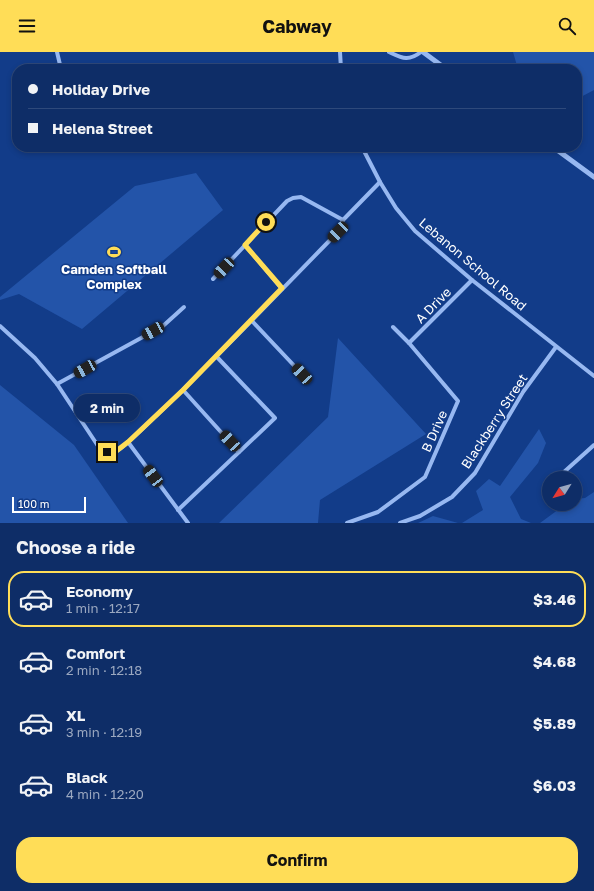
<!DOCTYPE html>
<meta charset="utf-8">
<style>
:root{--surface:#0e2d67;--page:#1c3970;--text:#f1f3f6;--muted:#9ba8c0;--line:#2e497b;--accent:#ffdd57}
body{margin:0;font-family:"Golos Text",sans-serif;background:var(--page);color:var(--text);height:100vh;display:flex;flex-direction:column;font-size:15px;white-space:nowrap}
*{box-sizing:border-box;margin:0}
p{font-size:13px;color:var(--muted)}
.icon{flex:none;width:22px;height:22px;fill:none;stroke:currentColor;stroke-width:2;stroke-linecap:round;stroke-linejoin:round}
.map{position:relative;height:471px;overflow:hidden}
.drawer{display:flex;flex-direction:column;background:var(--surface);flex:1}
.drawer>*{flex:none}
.top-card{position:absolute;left:12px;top:12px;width:570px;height:88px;border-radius:16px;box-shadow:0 2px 6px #0003,0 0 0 1px var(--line);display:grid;align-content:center;height:88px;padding:0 16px;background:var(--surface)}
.needle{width:26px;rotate:233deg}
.buttons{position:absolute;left:542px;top:419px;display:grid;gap:8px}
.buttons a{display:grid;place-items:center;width:40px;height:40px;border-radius:50%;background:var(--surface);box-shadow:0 2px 6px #0003,0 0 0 1px var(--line);font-size:20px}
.scale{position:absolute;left:12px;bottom:10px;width:74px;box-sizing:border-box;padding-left:4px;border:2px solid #fff;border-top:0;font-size:11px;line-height:14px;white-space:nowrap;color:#fff;-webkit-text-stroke:3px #123c89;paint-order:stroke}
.end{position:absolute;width:18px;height:18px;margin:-9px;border:5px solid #ffdd57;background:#111;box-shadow:0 0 0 2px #111}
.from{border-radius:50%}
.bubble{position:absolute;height:28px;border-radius:14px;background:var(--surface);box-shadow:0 2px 6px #0003,0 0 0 1px var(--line);font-size:13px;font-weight:700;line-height:28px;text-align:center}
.car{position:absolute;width:12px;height:24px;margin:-12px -6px;border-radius:5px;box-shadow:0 0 3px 1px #0007;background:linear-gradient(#222 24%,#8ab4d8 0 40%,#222 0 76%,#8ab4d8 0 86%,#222 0)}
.top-card b{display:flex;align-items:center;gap:14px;height:38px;font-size:15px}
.top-card b+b{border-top:1px solid var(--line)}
.top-card i{width:10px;height:10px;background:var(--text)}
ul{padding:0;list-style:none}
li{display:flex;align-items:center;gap:12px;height:56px;margin:0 8px 6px;padding:0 8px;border:2px solid transparent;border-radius:16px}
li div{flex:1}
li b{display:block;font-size:15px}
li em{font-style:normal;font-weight:700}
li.selected{border-color:var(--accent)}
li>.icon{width:36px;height:36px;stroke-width:1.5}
h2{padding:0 16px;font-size:18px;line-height:48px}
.primary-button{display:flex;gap:8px;margin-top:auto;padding:8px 16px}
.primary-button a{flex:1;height:46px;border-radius:16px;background:var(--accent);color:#111;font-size:16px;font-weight:700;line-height:46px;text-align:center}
header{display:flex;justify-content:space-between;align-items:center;height:52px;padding:0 16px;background:var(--accent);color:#111;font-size:18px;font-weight:700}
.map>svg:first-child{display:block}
</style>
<header><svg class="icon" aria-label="menu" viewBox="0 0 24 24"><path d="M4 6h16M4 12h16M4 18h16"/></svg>Cabway<svg class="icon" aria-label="search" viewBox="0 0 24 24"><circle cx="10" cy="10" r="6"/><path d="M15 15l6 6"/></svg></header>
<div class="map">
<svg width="594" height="471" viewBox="0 0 594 471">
<rect width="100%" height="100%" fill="#123c89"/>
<g fill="#2354a9">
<polygon points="513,0 594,0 594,38 577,47 577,17 518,17"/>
<polygon points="196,121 223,158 82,277 19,242 0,248 0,245 135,134"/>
<polygon points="338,286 426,382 320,448 318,471 219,471 328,365"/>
<polygon points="0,333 74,393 128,471 0,471"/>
<polygon points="539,377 546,391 538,411 510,445 521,467 531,471 462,471 483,458 476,439 489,427 500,434"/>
<polygon points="594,440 594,471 540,471 566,452 575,452 575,447 585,446"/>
<polygon points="433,464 458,471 418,471"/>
</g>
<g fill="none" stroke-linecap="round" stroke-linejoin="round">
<g stroke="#97b8f1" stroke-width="4">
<polyline points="57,0 61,17"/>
<polyline points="340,0 341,17"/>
<path d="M389,0c13,6 19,10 32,0"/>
<polyline points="362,95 380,130 396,156 415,179 472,228 594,324"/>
<polyline points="245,193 282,237"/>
<polyline points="213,227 287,149 293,146 301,145 343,168"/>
<polyline points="252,269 302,322"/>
<path d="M0,274l35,32 22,26 43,65c5,2 9,4 15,3 8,-3 33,-29 41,-36 62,-59 121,-122 182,-184l5,-12 37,-38"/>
<polyline points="409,291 472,228"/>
<polyline points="57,332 163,274 184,255"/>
<polyline points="183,338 239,400"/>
<polyline points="128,390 188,471"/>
<polyline points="564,420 594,393"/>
<polyline points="178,458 275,366 216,304"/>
<polyline points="347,471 378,460 425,425 458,349 409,291 393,275"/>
<polyline points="400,471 420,464 452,445 475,421 523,340 556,295"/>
</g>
<g stroke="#97b8f1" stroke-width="5">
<polyline points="423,0 446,17"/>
<polyline points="553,95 594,125"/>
</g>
</g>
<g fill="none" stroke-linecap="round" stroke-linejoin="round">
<polyline stroke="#ffdd57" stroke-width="5" points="107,400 115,400 128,390 183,338 282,236 245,193 266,170"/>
</g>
<defs>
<g id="stadium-bare" transform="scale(1.08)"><path d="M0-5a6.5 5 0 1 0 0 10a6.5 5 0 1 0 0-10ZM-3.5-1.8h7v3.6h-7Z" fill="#ffdd57" stroke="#123c89" stroke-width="2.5" paint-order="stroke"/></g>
</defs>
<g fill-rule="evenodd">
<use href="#stadium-bare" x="114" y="200"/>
</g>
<g text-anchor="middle" stroke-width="3" stroke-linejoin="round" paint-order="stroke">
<g font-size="13" fill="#fff" stroke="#123c89">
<text transform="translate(473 212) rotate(40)" y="5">Lebanon School Road</text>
<text transform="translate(433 253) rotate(-45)" y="5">A Drive</text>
<text transform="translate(494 369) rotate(-57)" y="5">Blackberry Street</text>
<text transform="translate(434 379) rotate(-66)" y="5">B Drive</text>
</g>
<g font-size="13" font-weight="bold" fill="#fff" stroke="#123c89">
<text x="114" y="222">Camden Softball<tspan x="114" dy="15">Complex</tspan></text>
</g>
</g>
</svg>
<div class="buttons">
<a><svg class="needle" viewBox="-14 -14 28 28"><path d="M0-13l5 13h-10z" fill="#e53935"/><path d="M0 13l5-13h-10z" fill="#9ba8c0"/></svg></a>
</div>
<div class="scale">100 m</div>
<i class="end from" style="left:266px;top:170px"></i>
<i class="end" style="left:107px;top:400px"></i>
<div class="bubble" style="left:74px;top:342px;width:66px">2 min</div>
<i class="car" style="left:338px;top:180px;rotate:224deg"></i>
<i class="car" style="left:224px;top:216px;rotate:223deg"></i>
<i class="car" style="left:153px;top:279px;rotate:241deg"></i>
<i class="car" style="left:85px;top:317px;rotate:241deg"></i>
<i class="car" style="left:302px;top:322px;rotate:317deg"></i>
<i class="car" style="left:230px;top:389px;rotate:317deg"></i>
<i class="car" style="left:153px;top:424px;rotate:323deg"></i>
<div class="top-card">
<b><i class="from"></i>Holiday Drive</b>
<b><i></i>Helena Street</b>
</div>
</div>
<section class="drawer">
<h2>Choose a ride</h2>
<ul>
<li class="selected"><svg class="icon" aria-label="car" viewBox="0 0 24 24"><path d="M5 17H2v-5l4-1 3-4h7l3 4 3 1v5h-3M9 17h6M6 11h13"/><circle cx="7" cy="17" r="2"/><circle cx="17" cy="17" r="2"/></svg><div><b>Economy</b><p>1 min · 12:17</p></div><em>$3.46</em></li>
<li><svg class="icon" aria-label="car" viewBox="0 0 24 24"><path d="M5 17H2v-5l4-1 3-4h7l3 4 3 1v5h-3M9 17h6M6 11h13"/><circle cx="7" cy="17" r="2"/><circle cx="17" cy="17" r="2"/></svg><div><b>Comfort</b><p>2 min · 12:18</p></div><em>$4.68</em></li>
<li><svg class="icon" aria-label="car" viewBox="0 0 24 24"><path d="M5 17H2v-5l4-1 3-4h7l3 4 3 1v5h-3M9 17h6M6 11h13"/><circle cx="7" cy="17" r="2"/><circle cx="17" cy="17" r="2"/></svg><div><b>XL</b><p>3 min · 12:19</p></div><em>$5.89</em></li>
<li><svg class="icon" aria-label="car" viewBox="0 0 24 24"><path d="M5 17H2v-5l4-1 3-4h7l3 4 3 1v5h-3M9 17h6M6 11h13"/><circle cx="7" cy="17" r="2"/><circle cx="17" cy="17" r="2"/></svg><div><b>Black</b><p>4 min · 12:20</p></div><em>$6.03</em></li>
</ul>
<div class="primary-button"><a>Confirm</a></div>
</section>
